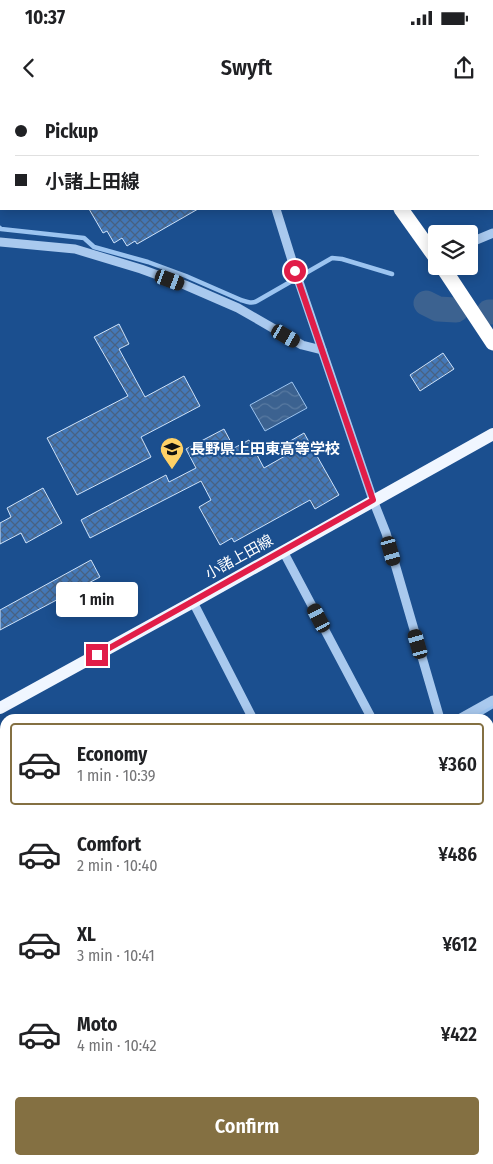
<!DOCTYPE html>
<meta charset="utf-8">
<style>
:root{--surface:#fff;--page:#f6f6f6;--text:#202124;--muted:#757577;--line:#e0e0e0;--accent:#847042}
body{margin:0;font-family:"Fira Sans Condensed","Noto Sans JP",sans-serif;background:var(--page);color:var(--text);height:100vh;display:flex;flex-direction:column;font-size:19px;white-space:nowrap}
*{box-sizing:border-box;margin:0}
p{font-size:16px;color:var(--muted)}
.icon{flex:none;width:28px;height:28px;fill:none;stroke:currentColor;stroke-width:2;stroke-linecap:round;stroke-linejoin:round}
.map{position:relative;flex:1;overflow:hidden}
.drawer{position:absolute;left:0px;top:614px;width:494px;height:451px;display:flex;flex-direction:column;background:var(--surface);border-radius:15px 15px 0 0;box-shadow:0 2px 12px #0003}
.drawer>*{flex:none}
.guide{position:absolute;left:0px;top:0px;width:494px;height:110px;box-shadow:0 2px 12px #0003;display:grid;align-content:center;height:110px;padding:0 15px;background:var(--surface)}
.fabs{position:absolute;left:428px;top:125px;display:grid;gap:10px}
.fabs a{display:grid;place-items:center;width:50px;height:50px;border-radius:5px;background:var(--surface);box-shadow:0 2px 12px #0003;font-size:25px}
.end{position:absolute;width:22px;height:22px;margin:-11px;border:6px solid #e11d48;background:#fff;box-shadow:0 0 0 2px #fff}
.from{border-radius:50%}
.bubble{position:absolute;height:35px;border-radius:5px;background:var(--surface);box-shadow:0 2px 12px #0003;font-size:16px;font-weight:600;line-height:35px;text-align:center}
.car{position:absolute;width:15px;height:30px;margin:-15px -8px;border-radius:6px;box-shadow:0 0 4px 1px #0007;background:linear-gradient(#222 24%,#8ab4d8 0 40%,#222 0 76%,#8ab4d8 0 86%,#222 0)}
.guide b{display:flex;align-items:center;gap:18px;height:48px;font-size:19px}
.guide b+b{border-top:1px solid var(--line)}
.guide i{width:12px;height:12px;background:var(--text)}
ul{padding:9px 0 0;list-style:none}
li{display:flex;align-items:center;gap:15px;height:82px;margin:0 10px 8px;padding:0 5px;border:2px solid transparent;border-radius:5px}
li div{flex:1}
li b{display:block;font-size:19px}
li em{font-style:normal;font-weight:600}
li.selected{border-color:var(--accent)}
li>.icon{width:45px;height:45px;stroke-width:1.5}
.primary-button{display:flex;gap:10px;margin-top:auto;padding:10px 15px}
.primary-button a{flex:1;height:58px;border-radius:5px;background:var(--accent);color:#fff;font-size:20px;font-weight:600;line-height:58px;text-align:center}
.status{display:flex;justify-content:space-between;align-items:center;height:35px;padding:0 25px;background:var(--surface);direction:ltr}
.status svg{height:14px;fill:currentColor}
header{display:flex;justify-content:space-between;align-items:center;height:65px;padding:0 15px;background:var(--surface);font-size:22px;font-weight:600}
.map>svg:first-child{display:block}
</style>
<div class="status"><b>10:37</b><svg viewBox="0 0 49 12"><path d="M0 12V9h3v3zM5 12V6h3v6zM10 12V3h3v9zM15 12V0h3v12zM26 1h20v11H26zM47 4h2v5h-2z"/></svg></div>
<header><svg class="icon" aria-label="back" viewBox="0 0 24 24"><path d="M15 5l-7 7 7 7"/></svg>Swyft<svg class="icon" aria-label="share" viewBox="0 0 24 24"><path d="M12 15V3M7 8l5-5 5 5M5 13v7h14v-7"/></svg></header>
<div class="map">
<svg width="493" height="1064" viewBox="0 0 493 1064">
<defs>
<pattern id="water-waves" width="16" height="10" patternUnits="userSpaceOnUse" patternTransform="scale(1.25)"><rect width="16" height="10" fill="#3c6290"/><path d="M0 5q4-4 8 0t8 0" fill="none" stroke="#597aa1"/></pattern>
<pattern id="building-cross-hatch" width="8" height="8" patternUnits="userSpaceOnUse" patternTransform="scale(1.25)"><rect width="8" height="8" fill="#4478b7"/><path d="M0 0l8 8M0 8l8-8" fill="none" stroke="#486282"/></pattern>
</defs>
<rect width="100%" height="100%" fill="#1b4f8f"/>
<polygon fill="url(#water-waves)" stroke="#9cc4f0" points="292,282 307,308 265,331 250,305"/>
<g fill="none" stroke-linecap="round" stroke-linejoin="round">
<g stroke="#9cc4f0" stroke-width="4.5">
<path d="M0,128l1,1 83,9 10,9 54,15 38,14 55,24c6,2 11,4 16,1l75,-43 10,1 50,15"/>
<polyline points="471,619 493,606"/>
<polyline points="0,873 5,871"/>
</g>
<g stroke="#3c6290" stroke-width="25">
<polyline points="426,203 438,209 456,210"/>
<polyline points="489,212 493,212"/>
</g>
</g>
<g fill="url(#building-cross-hatch)" stroke="#cfe3fa">
<polygon points="89,109 198,109 137,144 135,141 127,146 122,138 114,143 107,131 103,133"/>
<polygon points="119,224 129,244 119,249 145,297 184,276 200,306 141,337 151,357 77,395 47,338 128,296 94,237"/>
<polygon points="443,253 454,269 420,291 410,275"/>
<polygon points="224,329 234,348 249,340 264,368 285,356 280,347 304,333 339,395 315,409 310,400 234,442 232,438 220,445 199,407 211,400 201,381 90,438 81,420 166,375 169,382 196,368 186,349"/>
<polygon points="43,388 62,423 26,443 21,433 0,444 0,423 11,417 7,408"/>
<polygon points="91,460 100,477 0,530 0,510"/>
</g>
<g fill="none" stroke-linecap="round" stroke-linejoin="round">
<g stroke="#a9c9ee" stroke-width="9">
<polyline points="15,0 16,1"/>
<polyline points="242,0 242,1"/>
<polyline points="131,1 133,0"/>
<polyline points="0,92 1,91"/>
<polyline points="276,109 295,170 373,400 386,433 440,619"/>
<polyline points="0,142 75,149 141,169 185,185 238,208 302,245 322,250"/>
<polyline points="469,143 493,133"/>
<polyline points="283,451 372,619"/>
<polyline points="193,502 253,619"/>
<polyline points="459,619 493,600"/>
<polyline points="489,659 493,672"/>
<polyline points="489,779 492,789"/>
<polyline points="0,864 5,862"/>
<polyline points="0,938 5,937"/>
<polyline points="489,993 493,992"/>
<polyline points="394,1060 395,1064"/>
<polyline points="202,1064 216,1060"/>
</g>
<polyline stroke="#f0f6ff" stroke-width="12" points="0,608 193,502 493,334"/>
<g stroke="#fff" stroke-width="15">
<polyline points="301,0 302,1"/>
<polyline points="401,109 436,158"/>
<polyline points="442,166 493,243"/>
</g>
</g>
<g fill="none" stroke-linecap="round" stroke-linejoin="round">
<polyline stroke="#e11d48" stroke-width="6" points="97,555 373,400 295,171"/>
</g>
<defs>
<g id="school-pin" transform="scale(1.25)"><path d="M0 17L-7.5 6A9.5 9.5 0 1 1 7.5 6Z" fill="#ffd166" stroke="#1b4f8f"/><path d="M0-5L7-2L0 1L-7-2ZM-4 1L0 2.5L4 1V4Q0 6-4 4Z" fill="#111"/></g>
</defs>
<g fill-rule="evenodd">
<use href="#school-pin" x="172" y="349"/>
</g>
<g text-anchor="middle" stroke-width="4" stroke-linejoin="round" paint-order="stroke">
<g font-size="15" font-weight="bold" fill="#fff" stroke="#1b4f8f" text-anchor="start">
<text x="190" y="354">長野県上田東高等学校</text>
</g>
<g font-size="15" fill="#fff" stroke="#1b4f8f">
<text transform="translate(239 457) rotate(-29)" y="5">小諸上田線</text>
</g>
</g>
</svg>
<div class="fabs">
<a><svg class="icon" aria-label="layers" viewBox="0 0 24 24"><path d="M12 4l9 5-9 5-9-5zM3 14l9 5 9-5"/></svg></a>
</div>
<i class="end from" style="left:295px;top:171px"></i>
<i class="end" style="left:97px;top:555px"></i>
<div class="bubble" style="left:56px;top:482px;width:82px">1 min</div>
<i class="car" style="left:170px;top:180px;rotate:110deg"></i>
<i class="car" style="left:286px;top:236px;rotate:120deg"></i>
<i class="car" style="left:391px;top:451px;rotate:164deg"></i>
<i class="car" style="left:319px;top:518px;rotate:332deg"></i>
<i class="car" style="left:418px;top:544px;rotate:344deg"></i>
<div class="guide">
<b><i class="from"></i>Pickup</b>
<b><i></i>小諸上田線</b>
</div>
<section class="drawer">
<ul>
<li class="selected"><svg class="icon" aria-label="car" viewBox="0 0 24 24"><path d="M5 17H2v-5l4-1 3-4h7l3 4 3 1v5h-3M9 17h6M6 11h13"/><circle cx="7" cy="17" r="2"/><circle cx="17" cy="17" r="2"/></svg><div><b>Economy</b><p>1 min · 10:39</p></div><em>¥360</em></li>
<li><svg class="icon" aria-label="car" viewBox="0 0 24 24"><path d="M5 17H2v-5l4-1 3-4h7l3 4 3 1v5h-3M9 17h6M6 11h13"/><circle cx="7" cy="17" r="2"/><circle cx="17" cy="17" r="2"/></svg><div><b>Comfort</b><p>2 min · 10:40</p></div><em>¥486</em></li>
<li><svg class="icon" aria-label="car" viewBox="0 0 24 24"><path d="M5 17H2v-5l4-1 3-4h7l3 4 3 1v5h-3M9 17h6M6 11h13"/><circle cx="7" cy="17" r="2"/><circle cx="17" cy="17" r="2"/></svg><div><b>XL</b><p>3 min · 10:41</p></div><em>¥612</em></li>
<li><svg class="icon" aria-label="car" viewBox="0 0 24 24"><path d="M5 17H2v-5l4-1 3-4h7l3 4 3 1v5h-3M9 17h6M6 11h13"/><circle cx="7" cy="17" r="2"/><circle cx="17" cy="17" r="2"/></svg><div><b>Moto</b><p>4 min · 10:42</p></div><em>¥422</em></li>
</ul>
<div class="primary-button"><a>Confirm</a></div>
</section>
</div>
